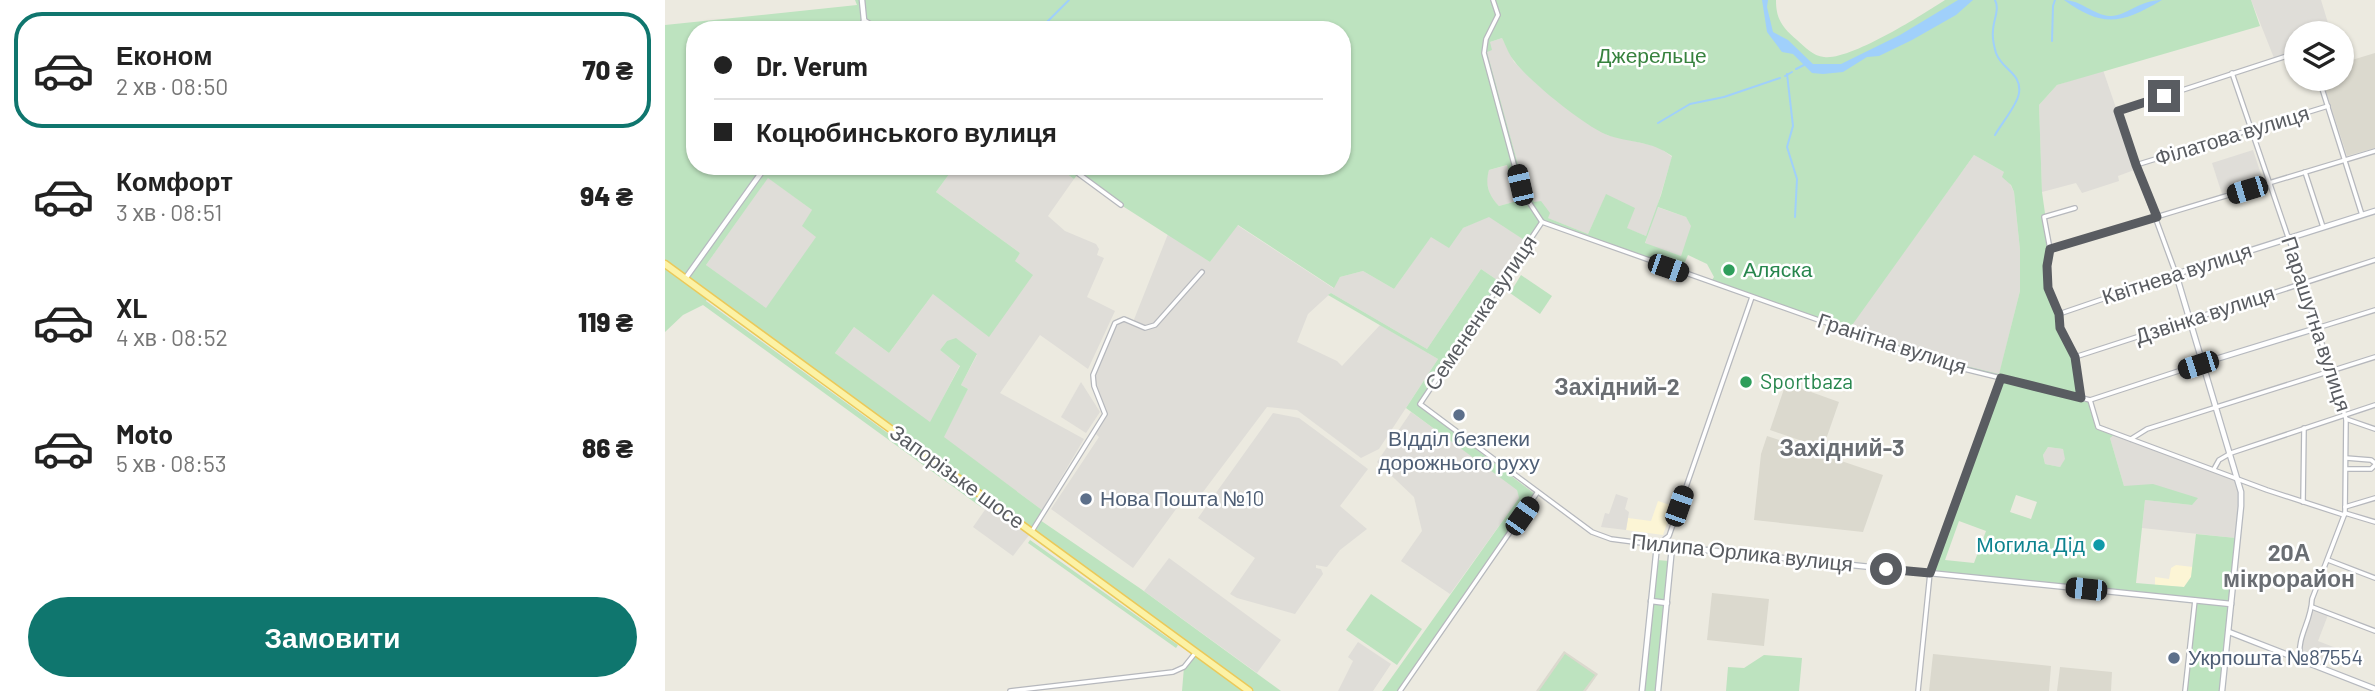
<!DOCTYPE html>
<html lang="uk">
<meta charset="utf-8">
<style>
:root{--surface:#fff;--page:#f6f6f6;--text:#222;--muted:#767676;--line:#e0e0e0;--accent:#0f766e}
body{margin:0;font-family:Barlow,sans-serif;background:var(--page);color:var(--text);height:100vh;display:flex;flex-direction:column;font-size:26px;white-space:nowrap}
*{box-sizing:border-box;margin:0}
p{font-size:23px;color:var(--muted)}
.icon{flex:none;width:38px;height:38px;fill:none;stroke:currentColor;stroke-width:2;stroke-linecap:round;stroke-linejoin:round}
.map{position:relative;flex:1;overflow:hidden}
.details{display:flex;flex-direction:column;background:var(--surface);width:665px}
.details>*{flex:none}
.guide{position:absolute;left:21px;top:21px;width:665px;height:154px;border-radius:28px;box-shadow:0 2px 5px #0004;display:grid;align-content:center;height:154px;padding:0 28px;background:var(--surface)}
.buttons{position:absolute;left:1619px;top:21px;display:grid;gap:14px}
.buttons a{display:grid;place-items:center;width:70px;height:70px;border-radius:50%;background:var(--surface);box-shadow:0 2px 5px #0004;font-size:35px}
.end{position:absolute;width:32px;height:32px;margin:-16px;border:9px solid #595c61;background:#fff;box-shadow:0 0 0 4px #fff}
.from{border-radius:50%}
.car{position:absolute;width:21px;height:42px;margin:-21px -10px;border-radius:9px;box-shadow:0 0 5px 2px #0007;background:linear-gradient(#222 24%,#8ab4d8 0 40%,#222 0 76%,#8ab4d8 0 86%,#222 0)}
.guide b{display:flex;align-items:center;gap:24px;height:66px;font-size:26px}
.guide b+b{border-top:2px solid var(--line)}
.guide i{width:18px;height:18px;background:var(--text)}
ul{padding:12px 0 0;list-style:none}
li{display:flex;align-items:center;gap:21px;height:116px;margin:0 14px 10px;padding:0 14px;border:4px solid transparent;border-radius:28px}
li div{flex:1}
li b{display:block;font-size:26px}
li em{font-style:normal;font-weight:800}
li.current{border-color:var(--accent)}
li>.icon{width:63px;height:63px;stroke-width:1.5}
.button{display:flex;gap:14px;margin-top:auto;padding:14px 28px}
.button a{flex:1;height:80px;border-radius:42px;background:var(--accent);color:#fff;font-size:28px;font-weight:800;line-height:80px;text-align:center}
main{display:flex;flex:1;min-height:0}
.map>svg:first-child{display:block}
</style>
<main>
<section class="details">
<ul>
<li class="current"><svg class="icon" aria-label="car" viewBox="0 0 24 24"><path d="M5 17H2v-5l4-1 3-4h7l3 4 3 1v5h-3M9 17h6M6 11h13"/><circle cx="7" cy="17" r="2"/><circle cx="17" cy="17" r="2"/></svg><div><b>Економ</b><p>2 хв · 08:50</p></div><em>70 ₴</em></li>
<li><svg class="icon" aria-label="car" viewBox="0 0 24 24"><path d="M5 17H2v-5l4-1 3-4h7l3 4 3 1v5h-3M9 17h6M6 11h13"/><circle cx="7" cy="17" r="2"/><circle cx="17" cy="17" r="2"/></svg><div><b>Комфорт</b><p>3 хв · 08:51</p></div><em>94 ₴</em></li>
<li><svg class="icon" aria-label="car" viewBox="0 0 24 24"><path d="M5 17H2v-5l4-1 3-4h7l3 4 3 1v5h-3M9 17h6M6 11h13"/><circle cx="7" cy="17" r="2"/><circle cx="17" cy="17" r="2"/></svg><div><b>XL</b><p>4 хв · 08:52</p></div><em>119 ₴</em></li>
<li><svg class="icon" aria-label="car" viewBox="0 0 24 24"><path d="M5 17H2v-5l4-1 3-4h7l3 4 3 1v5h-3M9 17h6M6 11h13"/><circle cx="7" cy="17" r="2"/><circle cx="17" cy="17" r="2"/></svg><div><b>Moto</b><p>5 хв · 08:53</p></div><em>86 ₴</em></li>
</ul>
<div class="button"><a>Замовити</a></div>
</section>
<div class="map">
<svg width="1710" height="691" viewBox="0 0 1710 691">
<rect width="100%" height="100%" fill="#eceae0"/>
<g fill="#fcf5d5">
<polygon points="993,501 1008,506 998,535 961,530 963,518 986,521"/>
<polygon points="1511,565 1528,567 1526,577 1519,587 1490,585 1490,577 1504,579 1506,568"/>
</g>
<g fill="#dfddd8">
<polygon points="1586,0 1656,0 1666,33 1631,33 1631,51 1609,58"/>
<polygon points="837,38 849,62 875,87 942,135 994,147 1007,157 992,207 1021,217 1027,226 1016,256 980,244 989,217 981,236 961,228 941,195 923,234 883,218 869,202 857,179 821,51 825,42"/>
<polygon points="1438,70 1472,169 1453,176 1454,181 1417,193 1411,183 1377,192 1374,105 1392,85"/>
<polygon points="1588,150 1598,180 1557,194 1547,163"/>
<polygon points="1309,155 1339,172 1349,192 1355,250 1355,291 1334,375 1276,360 1184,328"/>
<polygon points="843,165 852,201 834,206 826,198 821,180 824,170"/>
<polygon points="290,166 391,166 409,179 383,216 400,231 431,244 434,249 432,255 439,258 422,297 450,311 423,369 375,335 335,393 419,439 377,510 278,437 303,389 296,385 312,355 282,341 275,350 295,365 265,423 170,353 189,327 224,353 268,294 367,275 349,261 355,253 271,192"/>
<polygon points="103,177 147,210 152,237 101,309 41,265"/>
<polygon points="824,216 862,242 835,282 816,269 762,349 666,293 643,314 632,342 672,361 677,366 715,325 773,359 714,449 696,458 632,410 602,407 535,496 525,490 468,568 386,509 434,437 429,432 440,414 428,379 450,323 456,319 468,322 503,234 545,262 572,225 668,288 675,277 698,271 729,289 766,236 798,228"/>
<polygon points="416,382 435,412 421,433 396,417"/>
<polygon points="746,412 852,489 854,498 785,594 736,561 757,531 749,497 712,462"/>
<polygon points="608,413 634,418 703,469 675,506 702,529 675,550 662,567 651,565 651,568 656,569 658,574 630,614 572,598 565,594 590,558 533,518"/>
<polygon points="1449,435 1572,480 1575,499 1571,538 1477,528 1480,500 1527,505 1459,486 1445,438"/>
<polygon points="1383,447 1398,449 1401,459 1395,467 1380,464 1378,455"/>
<polygon points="951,494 963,498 960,509 964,512 961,530 936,527 940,513 944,514"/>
<polygon points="324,504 365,534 348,556 308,527"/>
<polygon points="504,558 616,640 592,673 479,591"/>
<polygon points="1649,610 1663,615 1653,641 1671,648 1665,663 1635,652 1635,646"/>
<polygon points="693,642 726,664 708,691 673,691 688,661 683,657"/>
</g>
<g fill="#dbd9ce">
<polygon points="1710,53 1710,148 1682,156 1657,79 1676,79 1677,63"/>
<polygon points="1121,383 1174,402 1158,448 1105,430"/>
<polygon points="1102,436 1218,475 1198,532 1089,520 1096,454"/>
<polygon points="1047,593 1104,599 1099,646 1042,640"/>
<polygon points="899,651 933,674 921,691 871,691"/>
<polygon points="1268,654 1386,666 1384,691 1264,691"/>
<polygon points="1395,667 1447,672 1446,691 1392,691"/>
</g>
<g fill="#bde3bf" fill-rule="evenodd">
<path d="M190,0h5l-1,5 3,-1v-4h914c0,20 7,28 21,40 8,7 16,16 27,17 25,4 98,-42 121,-57h306l9,26 -203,59 -18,20 3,87 8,57 -3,32 12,33 1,14 15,29 6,41 -141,-35 -398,-141 -15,20 -38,-25 -26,11 -14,20 -18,-11 -37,52 -31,-18 -23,6 -6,11 -96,-63 -28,37 -89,-57 -43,-31 -4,5 -18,-13h286v-136h-647v136h260l-19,26 84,61 -5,8 18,14 -44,62 -56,-43 -44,59 -35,-26 -19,26 95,69 30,-56 -20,-16 7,-9 9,-3 21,16 -16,31 7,4 -24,48 98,73 -5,8 104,71 140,102h-28l-588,-430v-236l192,-20zM837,38c4,8 7,17 13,24 14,19 73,67 95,74 23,7 41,5 62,20l-11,39 -15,41 -19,-8 8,-20 -29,-14 -18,40 -40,-16 2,-5 -9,-12 -7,1 -12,-23 -35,-127 5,-2 -2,-8zM1309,155l30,17 -2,5 9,8 3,7 6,58v41l-21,83 -58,-14 -91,-32zM842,165l10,36 -18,5c-11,-11 -14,-22 -10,-36zM103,178l44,32 -10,16 14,11 -50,71 -60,-43zM993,207l28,10 5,9 -10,30 -36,-13zM1023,255l19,9 7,13 -2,3 -30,-11z"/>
<polygon points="0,268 42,299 41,301 319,503 316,507 38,305 18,315 0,332"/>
<polygon points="816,269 835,282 753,405 870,494 732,691 717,691 854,498 852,490 741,408 773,359 663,295 666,293 762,349"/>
<polygon points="856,275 887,296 875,314 845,293"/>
<path d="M1337,381l86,21 8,27 18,6 -4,3 14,48 29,-2 45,14 -6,7 -47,-5 -9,83 48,4 7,-10 5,-43 40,4 -6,63 -298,-30zM1383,447l15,2 2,10 -5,8 -15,-3 -2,-9zM1351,495l21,7 -6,17 -21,-7zM1294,521l27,10 -12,32 -29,-3z"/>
<polygon points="365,540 513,645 511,648 363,543"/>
<polygon points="992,560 1004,561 1000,601 988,599"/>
<polygon points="706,594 757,629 732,665 681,630"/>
<polygon points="1531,602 1564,606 1556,691 1522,691"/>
<polygon points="988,603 1000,604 991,691 979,691"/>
<polygon points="529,654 579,691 517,691 519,667"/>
<polygon points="900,654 930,675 918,691 874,691"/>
<polygon points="1099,655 1137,658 1134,691 1061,691 1063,667 1079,668"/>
</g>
<g fill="#a0d0fb">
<polygon points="1097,0 1103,0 1102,7 1108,32 1123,40 1148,64 1176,64 1235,35 1293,0 1308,0 1291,15 1247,40 1214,56 1202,57 1178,72 1158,74 1147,73 1128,54 1117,52 1102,32"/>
<path d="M1399,0c17,0 29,15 46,16 15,1 29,-16 52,-16 -41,24 -59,28 -98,0z"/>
</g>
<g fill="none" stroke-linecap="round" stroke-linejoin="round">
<g stroke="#a0d0fb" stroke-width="2">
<path d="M1330,0c5,10 -2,20 -2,31 -1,7 1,15 3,22 6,17 26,20 23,40 -1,11 -18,31 -24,42"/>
<polyline points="374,30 404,0"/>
<polyline points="1387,41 1388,6 1390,0"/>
<polyline points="1131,69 1139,65"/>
<polyline points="1122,74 1128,126 1122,147 1132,179 1130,217"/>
<polyline points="1120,76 1127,72"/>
<polyline points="993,123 1025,104 1059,97 1115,78"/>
</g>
<g stroke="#b6b8bd" stroke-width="6">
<g id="street">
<polyline points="828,0 833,15 821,39 819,53 856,190 877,222"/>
<polyline points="199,20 216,30"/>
<polyline points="1567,73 1623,237"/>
<polyline points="1654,79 1697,215"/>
<polyline points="1471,165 1663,106"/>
<polyline points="403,166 456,205"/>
<polyline points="1640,172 1658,227"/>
<polyline points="1410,208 1379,217 1385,249 1382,266 1383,288 1394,314 1395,328 1410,357 1416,398"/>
<polyline points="877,222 755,404 927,532 946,539 992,545 1004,536 1087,297"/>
<polyline points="877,222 1275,363 1425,400"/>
<polyline points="1385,249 1710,151"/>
<polyline points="1394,314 1511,274 1471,165 1453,111 1631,53"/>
<polyline points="1410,357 1710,260"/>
<polyline points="1425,400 1433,427 1602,490 1679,515"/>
<polyline points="1425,400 1538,363"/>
<polyline points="1681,419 1710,429"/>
<polyline points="1466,439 1482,429 1710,357"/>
<polyline points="1681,458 1706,460 1710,463"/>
<polyline points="1549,469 1554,460 1566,453 1710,405"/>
<polyline points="1681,469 1706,469 1710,465"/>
<polyline points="1638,502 1639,428"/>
<polyline points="1680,507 1710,498"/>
<polyline points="1680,513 1710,522"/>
<polyline points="367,531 440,414 429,386 428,375 450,323 459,319 480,328 490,325 537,272"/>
<polyline points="1663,560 1710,578"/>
<polyline points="1647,607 1710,631"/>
<path d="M1635,659c-3,-24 11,-36 12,-60l33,-86 1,-94 -29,-91 58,-18"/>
<polyline points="345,691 508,672 519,667 531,652"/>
<polyline points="735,691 872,493"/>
<polyline points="1253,691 1265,573 1336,378"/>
<polyline points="1520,691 1530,600"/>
</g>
</g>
<g stroke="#b6b9bf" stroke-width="7">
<g id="secondary">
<polyline points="197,30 199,20 197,0"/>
<polyline points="20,279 101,166"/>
<polyline points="1538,363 1652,328 1624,237"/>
<polyline points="986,601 1002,603"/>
<polyline points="1564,632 1710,689"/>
<polyline points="977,691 992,545 1566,604"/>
<polyline points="993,691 1007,547"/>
<polyline points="1557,691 1576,506 1576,492 1511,274 1710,211"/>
</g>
</g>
<g stroke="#ebc95a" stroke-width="9">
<polyline id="primary" points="0,264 584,691"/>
</g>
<use href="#street" stroke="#fff" stroke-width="3.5"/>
<use href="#secondary" stroke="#fff" stroke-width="4.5"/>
<use href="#primary" stroke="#fcf2a5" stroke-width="6"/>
</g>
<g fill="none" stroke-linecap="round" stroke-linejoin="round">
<polyline stroke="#595c61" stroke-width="9" points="1221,569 1265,573 1336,378 1416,398 1410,357 1395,328 1394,314 1383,288 1382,266 1385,249 1492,217 1471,165 1453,111 1499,96"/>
</g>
<g fill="#2e9e5b" stroke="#fff" stroke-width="2.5">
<circle cx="1064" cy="270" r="7"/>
<circle cx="1081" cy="382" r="7"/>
</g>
<g fill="#5c6f8a" stroke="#fff" stroke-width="2.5">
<circle cx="794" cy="415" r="7"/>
<circle cx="421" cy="499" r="7"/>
<circle cx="1509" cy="658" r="7"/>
</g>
<circle fill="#0f9aa8" stroke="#fff" stroke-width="2.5" cx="1434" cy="545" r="7"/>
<g text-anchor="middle" stroke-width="5" stroke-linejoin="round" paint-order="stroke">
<g font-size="21" fill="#37823e" stroke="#fff">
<text x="987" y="63">Джерельце</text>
</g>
<g font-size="21" fill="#595c61" stroke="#fff">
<text transform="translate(1567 136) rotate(-17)" y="7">Філатова вулиця</text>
<text transform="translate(1512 274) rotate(-18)" y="7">Квітнева вулиця</text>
<text transform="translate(816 313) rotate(-56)" y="7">Семененка вулиця</text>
<text transform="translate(1540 315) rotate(-18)" y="7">Дзвінка вулиця</text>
<text transform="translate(1651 324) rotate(72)" y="7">Парашутна вулиця</text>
<text transform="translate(1227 344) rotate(18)" y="7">Гранітна вулиця</text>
<text transform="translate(292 477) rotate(36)" y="7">Запорізьке шосе</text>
<text transform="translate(1077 553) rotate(6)" y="7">Пилипа Орлика вулиця</text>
</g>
<g font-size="21" fill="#27864d" stroke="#fff" text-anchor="start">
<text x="1078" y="277">Аляска</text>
<text x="1095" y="389">Sportbaza</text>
</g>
<g font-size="21" fill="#4e5e75" stroke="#fff" text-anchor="start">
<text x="794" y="446" text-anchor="middle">ВІдділ безпеки<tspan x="794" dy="24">дорожнього руху</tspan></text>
<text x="435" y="506">Нова Пошта №10</text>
<text x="1523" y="665">Укрпошта №87554</text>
</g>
<g font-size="21" fill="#0d838f" stroke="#fff" text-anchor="end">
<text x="1420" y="552">Могила Дiд</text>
</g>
<g font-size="23" font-weight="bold" fill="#6a6e73" stroke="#fff">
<text x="952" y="395">Західний-2</text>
<text x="1177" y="456">Західний-3</text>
<text x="1624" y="561">20А<tspan x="1624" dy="26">мікрорайон</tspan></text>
</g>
</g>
</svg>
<div class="buttons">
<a><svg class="icon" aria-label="layers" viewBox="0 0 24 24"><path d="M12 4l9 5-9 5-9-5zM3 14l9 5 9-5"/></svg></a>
</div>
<i class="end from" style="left:1221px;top:569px"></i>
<i class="end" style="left:1499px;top:96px"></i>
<i class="car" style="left:855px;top:185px;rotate:347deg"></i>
<i class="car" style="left:1582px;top:190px;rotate:253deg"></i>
<i class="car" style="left:1003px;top:268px;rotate:109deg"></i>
<i class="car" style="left:1533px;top:365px;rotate:252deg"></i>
<i class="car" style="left:1014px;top:506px;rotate:19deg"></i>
<i class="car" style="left:857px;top:516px;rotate:35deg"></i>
<i class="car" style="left:1421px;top:589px;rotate:276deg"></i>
<div class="guide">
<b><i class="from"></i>Dr. Verum</b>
<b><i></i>Коцюбинського вулиця</b>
</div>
</div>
</main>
